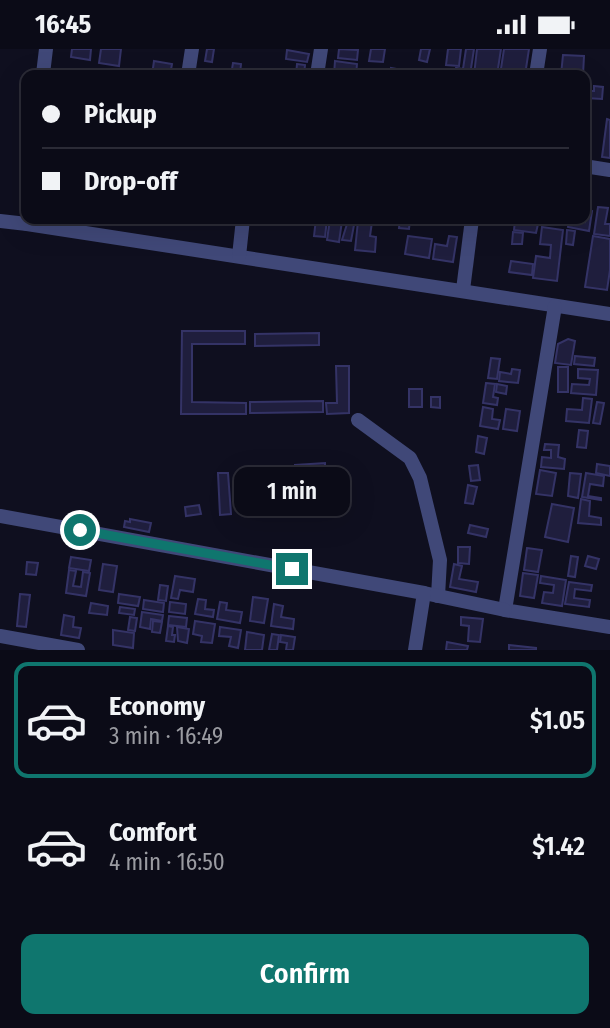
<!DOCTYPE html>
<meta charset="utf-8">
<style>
:root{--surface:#0b0b17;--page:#191924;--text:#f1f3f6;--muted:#9a9ba1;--line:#2b2b36;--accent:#0f766e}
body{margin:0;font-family:"Fira Sans Condensed",sans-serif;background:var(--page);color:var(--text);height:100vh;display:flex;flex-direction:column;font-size:26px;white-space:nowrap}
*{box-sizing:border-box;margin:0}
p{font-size:23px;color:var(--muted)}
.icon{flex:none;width:38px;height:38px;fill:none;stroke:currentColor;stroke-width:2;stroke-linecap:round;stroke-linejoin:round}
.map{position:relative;height:601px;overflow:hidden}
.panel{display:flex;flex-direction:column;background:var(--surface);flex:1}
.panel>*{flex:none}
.hud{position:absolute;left:21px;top:21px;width:569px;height:154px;border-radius:14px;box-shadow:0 7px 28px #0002,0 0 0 2px var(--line);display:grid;align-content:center;height:154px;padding:0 21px;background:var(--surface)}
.end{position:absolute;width:32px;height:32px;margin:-16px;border:9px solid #0f766e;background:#fff;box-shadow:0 0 0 4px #fff}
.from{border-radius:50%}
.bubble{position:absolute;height:49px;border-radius:14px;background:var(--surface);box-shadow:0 7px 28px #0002,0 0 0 2px var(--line);font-size:23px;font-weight:600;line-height:49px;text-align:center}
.hud b{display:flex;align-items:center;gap:24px;height:66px;font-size:26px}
.hud b+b{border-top:2px solid var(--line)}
.hud i{width:18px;height:18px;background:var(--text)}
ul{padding:12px 0 0;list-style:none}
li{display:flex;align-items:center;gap:21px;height:116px;margin:0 14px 10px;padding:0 7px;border:4px solid transparent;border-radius:14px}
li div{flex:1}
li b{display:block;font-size:26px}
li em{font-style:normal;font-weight:600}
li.current{border-color:var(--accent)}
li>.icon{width:63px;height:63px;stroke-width:1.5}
.primary-button{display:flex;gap:14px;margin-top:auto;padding:14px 21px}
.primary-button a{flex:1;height:80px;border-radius:14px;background:var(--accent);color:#fff;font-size:28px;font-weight:600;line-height:80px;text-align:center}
.status{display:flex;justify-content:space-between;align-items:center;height:49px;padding:0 35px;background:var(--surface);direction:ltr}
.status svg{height:19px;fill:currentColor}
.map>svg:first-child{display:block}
</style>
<div class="status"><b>16:45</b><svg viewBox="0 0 49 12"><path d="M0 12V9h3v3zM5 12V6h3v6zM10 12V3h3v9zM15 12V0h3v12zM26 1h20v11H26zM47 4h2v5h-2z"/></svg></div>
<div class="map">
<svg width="610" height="601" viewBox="0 0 610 601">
<rect width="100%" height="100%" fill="#0f0f1f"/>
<g fill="#1f1e3d" stroke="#343366" stroke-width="2">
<polygon points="72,0 91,0 90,11 71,8"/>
<polygon points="101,0 121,0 119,17 99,14"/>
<polygon points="207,0 214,0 212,13 205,12"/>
<polygon points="339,0 358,1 357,11 338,9"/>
<polygon points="371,0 385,0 383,13 369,12"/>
<polygon points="421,0 430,0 427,13 419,11"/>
<polygon points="448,0 461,0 459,17 446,16"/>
<polygon points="466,0 474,0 470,26 455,26 456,19 463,20"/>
<polygon points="477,0 501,0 497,26 474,26"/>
<polygon points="504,0 529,0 525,26 500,26"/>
<polygon points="287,1 309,5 307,13 286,10"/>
<polygon points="563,6 584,7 583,26 561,26"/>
<polygon points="154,12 172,15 170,26 152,26"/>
<polygon points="335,12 357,15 356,26 334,26"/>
<polygon points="233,14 241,15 240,25 252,26 231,26"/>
<polygon points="297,15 305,16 304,26 296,26"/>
<polygon points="391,19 414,23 413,26 390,26"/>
<polygon points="594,37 603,38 602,50 586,49 587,42 594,42"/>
<polygon points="607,70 610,71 610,109 602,108"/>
<polygon points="598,158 608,159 605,175 610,175 610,187 594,185"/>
<polygon points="587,161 592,162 589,182 568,178 569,170 585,173"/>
<polygon points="316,170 327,170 325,188 314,187"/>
<polygon points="330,170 342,172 339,193 327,191"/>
<polygon points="400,170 410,170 409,180 399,179"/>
<polygon points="358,172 372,173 370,187 376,188 375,203 355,201"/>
<polygon points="515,172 538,175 536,184 514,181"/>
<polygon points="347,175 354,176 351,192 342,191"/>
<polygon points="542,178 563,181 557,232 533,229 536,207 550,209 551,196 540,195"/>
<polygon points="567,181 575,182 573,196 566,195"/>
<polygon points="513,183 523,184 522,195 512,195"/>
<polygon points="408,187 432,190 429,209 405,205"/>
<polygon points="449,187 457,188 453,213 433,210 435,195 447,197"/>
<polygon points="593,187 610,190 610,221 607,241 585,238"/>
<polygon points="511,212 533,215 532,226 509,223"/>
<polygon points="182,282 245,282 245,295 192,295 192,353 246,354 246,365 181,365"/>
<polygon points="319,284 319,296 255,297 255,285"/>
<polygon points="568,290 575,292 571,316 555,314 558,295"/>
<polygon points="575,307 595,309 594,317 574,315"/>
<polygon points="491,309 500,310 497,330 488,329"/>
<polygon points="336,317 349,317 349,364 327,365 326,354 337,354"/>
<rect x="558" y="318" width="10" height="25"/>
<polygon points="512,320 520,321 518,334 499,332 500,323 511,325"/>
<polygon points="578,320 598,321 596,346 571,344 572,335 589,336 590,330 578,329"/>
<polygon points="486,334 495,335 493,348 498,349 497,356 483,354"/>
<polygon points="497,335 507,337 506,345 496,343"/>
<rect x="409" y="340" width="13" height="18"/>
<polygon points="431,348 440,348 440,359 431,358"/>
<polygon points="583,349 592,350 589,374 566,372 567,360 582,361"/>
<polygon points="323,352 323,363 250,364 250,353"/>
<polygon points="597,353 604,354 600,375 593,374"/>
<polygon points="483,358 493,360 492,370 500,371 498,380 480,377"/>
<polygon points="506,360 520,362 517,382 503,380"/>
<polygon points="579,381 588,382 586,399 577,398"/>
<polygon points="478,387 487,389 484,405 476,403"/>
<polygon points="545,395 559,396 558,408 565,410 564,420 541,418 542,408 551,409 551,401 544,401"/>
<polygon points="325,414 325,423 305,425 306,428 295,429 295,416"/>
<polygon points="597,415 610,417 610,427 596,424"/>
<polygon points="478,416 480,431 471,432 469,417"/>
<polygon points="289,418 290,430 245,433 245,420"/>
<polygon points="540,421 556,424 552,447 536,445"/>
<polygon points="218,424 228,424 231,465 220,466"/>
<polygon points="570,424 581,425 578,449 568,447"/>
<polygon points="586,424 604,427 603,437 590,435 588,447 601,449 601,451 582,448"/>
<polygon points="468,436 477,438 473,455 465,454"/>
<polygon points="581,450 590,452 589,467 601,469 601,476 578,474"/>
<polygon points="552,455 574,459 568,493 545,488"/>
<polygon points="199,456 201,465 186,467 185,458"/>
<polygon points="130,470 151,474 149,483 124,478 125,472 130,473"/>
<polygon points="470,476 488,480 486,488 468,484"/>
<polygon points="458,498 470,498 469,515 458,514"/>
<polygon points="527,499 542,501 538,523 524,521"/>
<polygon points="571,507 578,508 575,528 568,527"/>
<polygon points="588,507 599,510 596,520 585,517"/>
<polygon points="71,508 91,511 89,522 69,519"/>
<polygon points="27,513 38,514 36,526 26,525"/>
<polygon points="103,515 117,517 113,543 99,541"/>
<polygon points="454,515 462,517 459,530 478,533 476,543 450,538"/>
<polygon points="69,521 76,522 73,537 81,538 83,523 90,524 86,547 66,544"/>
<polygon points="523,524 538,526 534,549 520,547"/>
<polygon points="175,527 195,530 193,543 180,541 178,550 171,549"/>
<polygon points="541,527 566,531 562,557 542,554 544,543 553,544 554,536 540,534"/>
<polygon points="569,533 592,536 591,542 575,540 574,549 590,551 589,558 565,555"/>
<polygon points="160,536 168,537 166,552 158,551"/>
<polygon points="20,545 30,546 26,578 17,577"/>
<polygon points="119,545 140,548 138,557 118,554"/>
<polygon points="253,548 268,550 264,574 250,572"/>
<polygon points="198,550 206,551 205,560 214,561 213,568 195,565"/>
<polygon points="144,551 164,554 163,563 143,560"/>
<polygon points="170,553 186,555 185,565 169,563"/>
<polygon points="220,553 227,554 226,561 242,563 240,574 217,570"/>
<polygon points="91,554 108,557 107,566 89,564"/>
<polygon points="274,555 283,557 281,568 294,570 293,580 271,577"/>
<polygon points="120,558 135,560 134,566 119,564"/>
<polygon points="142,563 163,566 162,572 151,570 150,580 140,578"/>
<polygon points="64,566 74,568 73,578 81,579 79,589 61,586"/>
<polygon points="169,567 187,569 186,578 168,576"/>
<polygon points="130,568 137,569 135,582 128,581"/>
<polygon points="461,568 483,570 480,593 468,592 469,577 461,576"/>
<polygon points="153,572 162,573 160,584 152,583"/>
<polygon points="195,572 215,575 212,594 201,593 202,587 193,585"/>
<polygon points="168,577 173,578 172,586 175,586 174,593 166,592"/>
<polygon points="177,578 189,580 187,594 178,592"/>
<polygon points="220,578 241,581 238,599 229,597 231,588 219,587"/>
<polygon points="113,581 134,584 133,599 113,596"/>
<polygon points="247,583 264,586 262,601 245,601"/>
<polygon points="272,585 279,586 277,601 269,601"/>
<polygon points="281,586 295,588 293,601 286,601 287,594 280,593"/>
<polygon points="447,593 468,597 467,601 446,601"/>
<polygon points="509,596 536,599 536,601 509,601"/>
</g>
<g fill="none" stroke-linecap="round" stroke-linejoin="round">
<g stroke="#404878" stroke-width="14">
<polyline points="46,0 43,25 50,26"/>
<polyline points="188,26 192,0"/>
<polyline points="317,26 321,0"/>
<polyline points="536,26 540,0"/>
<polyline points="584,117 610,121"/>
<polyline points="28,170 27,175 610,265"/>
<polyline points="0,172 27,175"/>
<polyline points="239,207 243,170"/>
<polyline points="463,241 472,170"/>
<polyline points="555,257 505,561 610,578"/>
<polyline points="358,371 410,409 420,429 440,511 438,547"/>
<polyline points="0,467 424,544 505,561"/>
<polyline points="0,587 78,601"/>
<polyline points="415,601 424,544"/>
</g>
</g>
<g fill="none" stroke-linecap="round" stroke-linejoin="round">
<polyline stroke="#0f766e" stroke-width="9" points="80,481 292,520"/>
</g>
</svg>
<i class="end from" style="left:80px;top:481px"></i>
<i class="end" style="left:292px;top:520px"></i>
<div class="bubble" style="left:234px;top:418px;width:116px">1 min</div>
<div class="hud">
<b><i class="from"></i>Pickup</b>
<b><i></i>Drop-off</b>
</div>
</div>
<section class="panel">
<ul>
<li class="current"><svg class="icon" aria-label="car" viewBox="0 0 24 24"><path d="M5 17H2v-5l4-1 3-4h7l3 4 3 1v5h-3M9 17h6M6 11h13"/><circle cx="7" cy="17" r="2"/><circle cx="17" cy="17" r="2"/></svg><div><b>Economy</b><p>3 min · 16:49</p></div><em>$1.05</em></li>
<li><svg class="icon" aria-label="car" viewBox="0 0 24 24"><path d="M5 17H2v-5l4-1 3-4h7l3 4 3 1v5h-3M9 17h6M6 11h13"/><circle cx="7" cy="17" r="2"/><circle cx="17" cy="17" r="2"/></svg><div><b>Comfort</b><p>4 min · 16:50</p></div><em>$1.42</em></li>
</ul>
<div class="primary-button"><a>Confirm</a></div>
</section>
